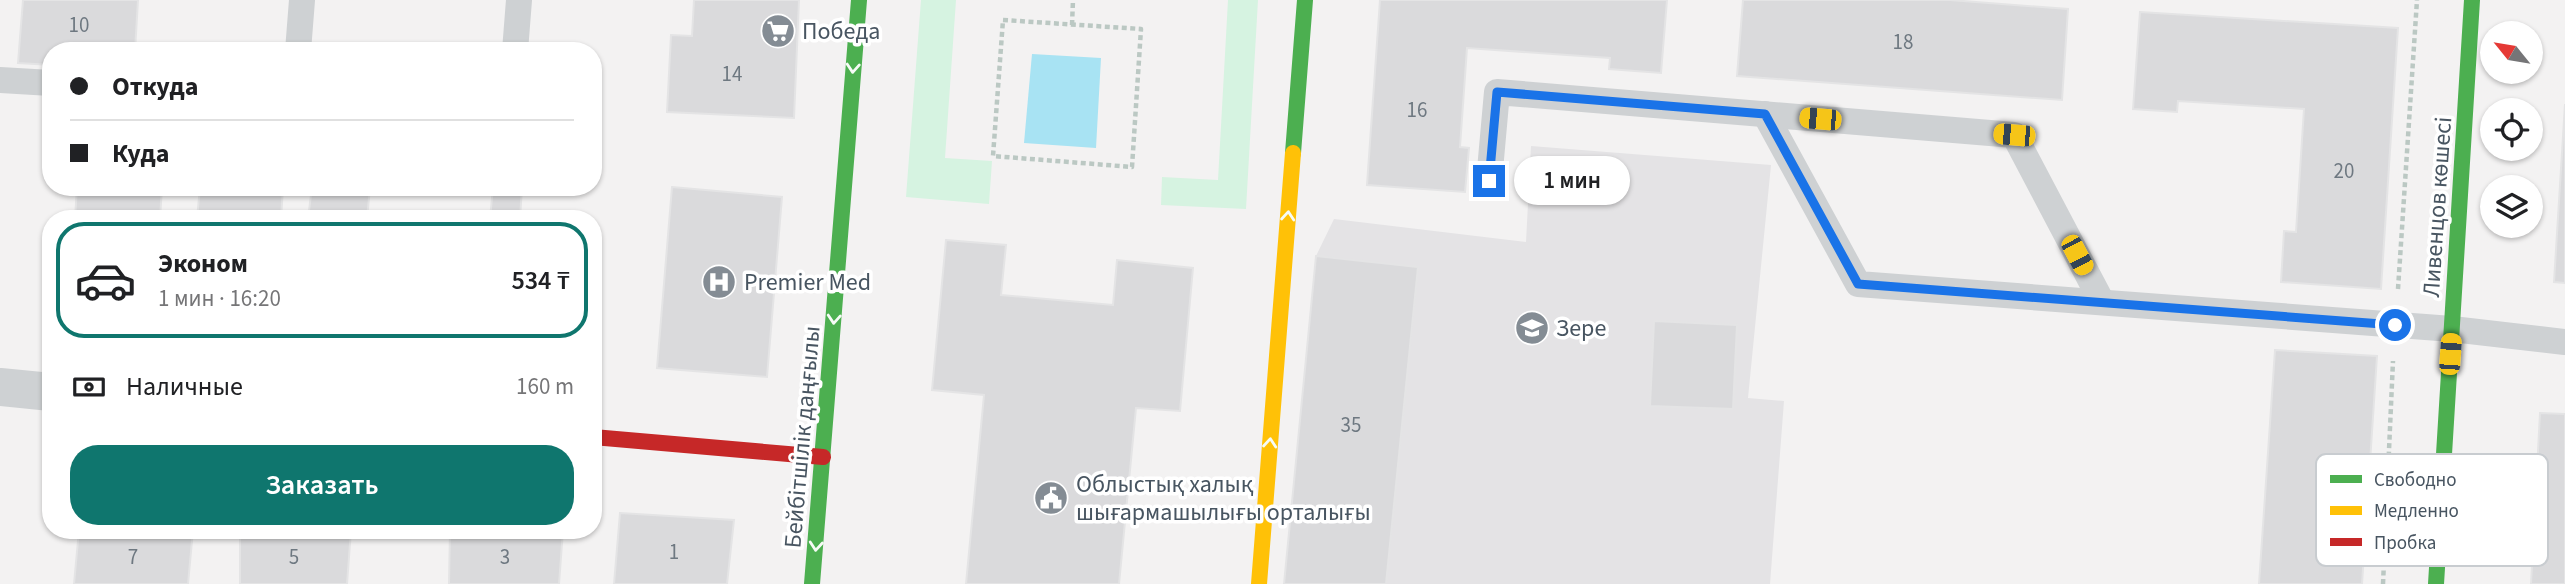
<!DOCTYPE html>
<html lang="ru">
<meta charset="utf-8">
<style>
:root{--surface:#fff;--page:#f6f6f6;--text:#202124;--muted:#757577;--line:#e0e0e0;--accent:#0f766e}
body{margin:0;font-family:"Source Sans 3",sans-serif;background:var(--page);color:var(--text);height:100vh;display:flex;flex-direction:column;font-size:26px;white-space:nowrap}
*{box-sizing:border-box;margin:0}
p{font-size:23px;color:var(--muted)}
.icon{flex:none;width:38px;height:38px;fill:none;stroke:currentColor;stroke-width:2;stroke-linecap:round;stroke-linejoin:round}
.map{position:relative;flex:1;overflow:hidden}
.drawer{position:absolute;left:42px;top:210px;width:560px;height:329px;display:flex;flex-direction:column;background:var(--surface);border-radius:28px;box-shadow:0 2px 5px #0004}
.drawer>*{flex:none}
.guide{position:absolute;left:42px;top:42px;width:560px;height:154px;border-radius:28px;box-shadow:0 2px 5px #0004;display:grid;align-content:center;height:154px;padding:0 28px;background:var(--surface)}
.needle{width:46px;rotate:300deg}
.fabs{position:absolute;left:2480px;top:21px;display:grid;gap:14px}
.fabs a{display:grid;place-items:center;width:63px;height:63px;border-radius:50%;background:var(--surface);box-shadow:0 2px 5px #0004;font-size:35px}
.end{position:absolute;width:32px;height:32px;margin:-16px;border:9px solid #1a73e8;background:#fff;box-shadow:0 0 0 4px #fff}
.from{border-radius:50%}
.bubble{position:absolute;height:49px;border-radius:24px;background:var(--surface);box-shadow:0 2px 5px #0004;font-size:23px;font-weight:600;line-height:49px;text-align:center}
.car{position:absolute;width:21px;height:42px;margin:-21px -10px;border-radius:9px;box-shadow:0 0 5px 2px #0007;background:linear-gradient(#f5c518 24%,#345 0 40%,#f5c518 0 76%,#345 0 86%,#f5c518 0)}
.guide b{display:flex;align-items:center;gap:24px;height:66px;font-size:26px}
.guide b+b{border-top:2px solid var(--line)}
.guide i{width:18px;height:18px;background:var(--text)}
ul{padding:12px 0 0;list-style:none}
li{display:flex;align-items:center;gap:21px;height:116px;margin:0 14px 10px;padding:0 14px;border:4px solid transparent;border-radius:28px}
li div{flex:1}
li b{display:block;font-size:26px}
li em{font-style:normal;font-weight:600}
li.current{border-color:var(--accent)}
li>.icon{width:63px;height:63px;stroke-width:1.5}
.pay{display:flex;align-items:center;gap:18px;height:77px;padding:0 28px;font-size:26px}
.pay p{margin-inline-start:auto}
.button{display:flex;gap:14px;margin-top:auto;padding:14px 28px}
.button a{flex:1;height:80px;border-radius:28px;background:var(--accent);color:#fff;font-size:28px;font-weight:600;line-height:80px;text-align:center}
.map>svg:first-child{display:block}
</style>
<div class="map">
<svg width="2565" height="584" viewBox="0 0 2565 584">
<rect width="100%" height="100%" fill="#f3f2f2"/>
<polygon fill="#e4e3e5" points="1531,146 1771,165 1748,398 1784,401 1770,584 1284,584 1316,256 1334,219 1526,242"/>
<g fill="#d6f3e1">
<polygon points="921,0 956,0 945,158 992,161 989,204 906,197"/>
<polygon points="1228,0 1258,0 1246,209 1161,205 1162,177 1218,180"/>
</g>
<polygon fill="#a8e3f3" points="1032,54 1101,58 1096,148 1024,143"/>
<g fill="#dadadc" stroke="#e4e4e5" stroke-width="2">
<polygon points="23,0 138,0 135,51 51,51 51,65 18,63"/>
<polygon points="694,0 799,0 794,118 667,112 671,35 692,36"/>
<polygon points="1380,0 1667,0 1661,73 1609,69 1610,58 1467,48 1460,147 1469,148 1465,192 1367,185"/>
<polygon points="1743,0 1950,0 2068,9 2062,100 1737,76"/>
<polygon points="2140,12 2398,28 2381,289 2281,282 2284,231 2296,232 2304,109 2178,101 2177,112 2133,109"/>
<polygon points="2565,104 2565,283 2554,282"/>
<polygon points="77,187 162,187 160,219 75,219"/>
<polygon points="200,187 283,187 281,219 197,219"/>
<polygon points="312,187 370,187 367,219 308,219"/>
<polygon points="493,187 522,187 520,219 490,219"/>
<polygon points="672,187 782,197 767,377 657,368"/>
<polygon points="946,240 1006,245 1001,295 1113,305 1117,260 1193,268 1180,411 1136,408 1119,584 966,584 984,395 932,390"/>
<polygon points="1316,256 1418,267 1386,584 1284,584"/>
<polygon points="1654,321 1737,325 1733,409 1650,406"/>
<polygon points="2275,350 2377,356 2362,584 2259,584"/>
<polygon points="2540,413 2565,414 2565,584 2531,584"/>
<polygon points="620,513 734,520 727,584 614,584"/>
<polygon points="79,530 193,530 188,584 74,584"/>
<polygon points="240,530 351,530 347,584 240,584"/>
<polygon points="450,530 563,530 559,584 449,584"/>
</g>
<g fill="none" stroke-linecap="round" stroke-linejoin="round">
<g stroke="#bbc8c3" stroke-width="4.5" stroke-dasharray="5 3.5" stroke-linecap="butt">
<polygon points="1003,20 1141,29 1132,167 993,156"/>
<polyline points="1072,25 1073,0"/>
<polyline points="2398,289 2417,0"/>
<polyline points="2383,584 2393,361"/>
</g>
<g stroke="#ced1d3" stroke-width="26">
<polyline points="298,51 302,0"/>
<polyline points="515,51 519,0"/>
<polyline points="0,80 51,83"/>
<polyline points="1765,114 1858,284 2452,329 2565,342"/>
<polyline points="1489,181 1497,92 2014,135 2102,302"/>
</g>
<polyline stroke="#ced1d3" stroke-width="38" points="0,387 51,392"/>
<g stroke="#4caf50" stroke-width="16">
<polyline points="1293,153 1305,0"/>
<polyline points="812,584 859,0"/>
<polyline points="2436,584 2472,0"/>
</g>
<polyline stroke="#ffc107" stroke-width="16" points="1259,584 1293,153"/>
<polyline stroke="#c62828" stroke-width="16" points="593,437 823,457"/>
</g>
<defs><path id="oneway-chevron" d="M-2-3.5L2.5 0L-2 3.5" fill="none" stroke-width="1.6" stroke-linecap="round" stroke-linejoin="round" transform="scale(1.75)"/></defs>
<g stroke="#f6fbf6">
<use href="#oneway-chevron" transform="translate(853 68) rotate(94)"/>
<use href="#oneway-chevron" transform="translate(1288 216) rotate(-85)"/>
<use href="#oneway-chevron" transform="translate(834 319) rotate(94)"/>
<use href="#oneway-chevron" transform="translate(1270 443) rotate(-85)"/>
<use href="#oneway-chevron" transform="translate(816 546) rotate(95)"/>
</g>
<g fill="none" stroke-linecap="round" stroke-linejoin="round">
<polyline stroke="#1a73e8" stroke-width="9" points="1489,181 1497,92 1765,114 1858,284 2395,325"/>
</g>
<defs>
<g id="supermarket-disc" transform="scale(1.75)"><circle r="9.5" fill="#848c94" stroke="#fff"/><path d="M-6-5.5h2.5l.6 2H6L4.5 2H-2.5L-4.4-4H-6ZM-1.5 3.2a1.3 1.3 0 1 0 .1 0ZM3 3.2a1.3 1.3 0 1 0 .1 0Z" fill="#fff"/></g>
<g id="hospital-disc" transform="scale(1.75)"><circle r="9.5" fill="#848c94" stroke="#fff"/><path d="M-5-5h3v3.5h4V-5h3V5h-3V1.5h-4V5h-3Z" fill="#fff"/></g>
<g id="school-disc" transform="scale(1.75)"><circle r="9.5" fill="#848c94" stroke="#fff"/><path d="M0-5L7-2L0 1L-7-2ZM-4 1L0 2.5L4 1V4Q0 6-4 4Z" fill="#fff"/></g>
<g id="civic-disc" transform="scale(1.75)"><circle r="9.5" fill="#848c94" stroke="#fff"/><path d="M-.6-6.5H3V-4.5H.6V-3L4-1V1h2V6H-6V1h2V-1L-.6-3ZM-1.2 2.5V6h2.4V2.5Z" fill="#fff"/></g>
</defs>
<g fill-rule="evenodd">
<use href="#supermarket-disc" x="778" y="31"/>
<use href="#hospital-disc" x="719" y="282"/>
<use href="#school-disc" x="1532" y="328"/>
<use href="#civic-disc" x="1051" y="498"/>
</g>
<g text-anchor="middle" stroke-width="7" stroke-linejoin="round" paint-order="stroke">
<g font-size="21" fill="#6e7881">
<text x="79" y="32">10</text>
<text x="1903" y="49">18</text>
<text x="732" y="81">14</text>
<text x="1417" y="117">16</text>
<text x="2344" y="178">20</text>
<text x="1351" y="432">35</text>
<text x="674" y="559">1</text>
<text x="133" y="564">7</text>
<text x="294" y="564">5</text>
<text x="505" y="564">3</text>
</g>
<g font-size="24" fill="#485561" stroke="#fff" text-anchor="start">
<text x="802" y="39">Победа</text>
<text x="744" y="290">Premier Med</text>
<text x="1556" y="336">Зере</text>
<text x="1076" y="492">Облыстық халық<tspan x="1076" dy="28">шығармашылығы орталығы</tspan></text>
</g>
<g font-size="24" fill="#485561" stroke="#fff">
<text transform="translate(2437 207) rotate(-86)" y="8">Ливенцов көшесі</text>
<text transform="translate(802 437) rotate(-85)" y="8">Бейбітшілік даңғылы</text>
</g>
</g>
<rect x="2316" y="454" width="232" height="112" rx="10" fill="#fff" stroke="#c8ccd0" stroke-width="2"/>
<rect x="2330" y="475" width="32" height="8" fill="#4caf50"/>
<rect x="2330" y="506" width="32" height="9" fill="#ffc107"/>
<rect x="2330" y="538" width="32" height="8" fill="#c62828"/>
<g font-size="19" fill="#485561">
<text x="2374" y="486">Свободно</text>
<text x="2374" y="517">Медленно</text>
<text x="2374" y="549">Пробка</text>
</g>
</svg>
<div class="fabs">
<a><svg class="needle" viewBox="-14 -14 28 28"><path d="M0-13l5 13h-10z" fill="#e53935"/><path d="M0 13l5-13h-10z" fill="#757577"/></svg></a>
<a><svg class="icon" aria-label="locate" viewBox="0 0 24 24"><circle cx="12" cy="12" r="6"/><path d="M12 2v4M12 18v4M2 12h4M18 12h4"/></svg></a>
<a><svg class="icon" aria-label="layers" viewBox="0 0 24 24"><path d="M12 4l9 5-9 5-9-5zM3 14l9 5 9-5"/></svg></a>
</div>
<i class="end from" style="left:2395px;top:325px"></i>
<i class="end" style="left:1489px;top:181px"></i>
<div class="bubble" style="left:1514px;top:156px;width:116px">1 мин</div>
<i class="car" style="left:1820px;top:119px;rotate:275deg"></i>
<i class="car" style="left:2014px;top:135px;rotate:275deg"></i>
<i class="car" style="left:2077px;top:255px;rotate:152deg"></i>
<i class="car" style="left:2450px;top:354px;rotate:4deg"></i>
<div class="guide">
<b><i class="from"></i>Откуда</b>
<b><i></i>Куда</b>
</div>
<section class="drawer">
<ul>
<li class="current"><svg class="icon" aria-label="car" viewBox="0 0 24 24"><path d="M5 17H2v-5l4-1 3-4h7l3 4 3 1v5h-3M9 17h6M6 11h13"/><circle cx="7" cy="17" r="2"/><circle cx="17" cy="17" r="2"/></svg><div><b>Эконом</b><p>1 мин · 16:20</p></div><em>534 ₸</em></li>
</ul>
<div class="pay"><svg class="icon" aria-label="cash" viewBox="0 0 24 24"><path d="M3 7h18v10H3z"/><circle cx="12" cy="12" r="2"/></svg>Наличные<p>160 m</p></div>
<div class="button"><a>Заказать</a></div>
</section>
</div>
